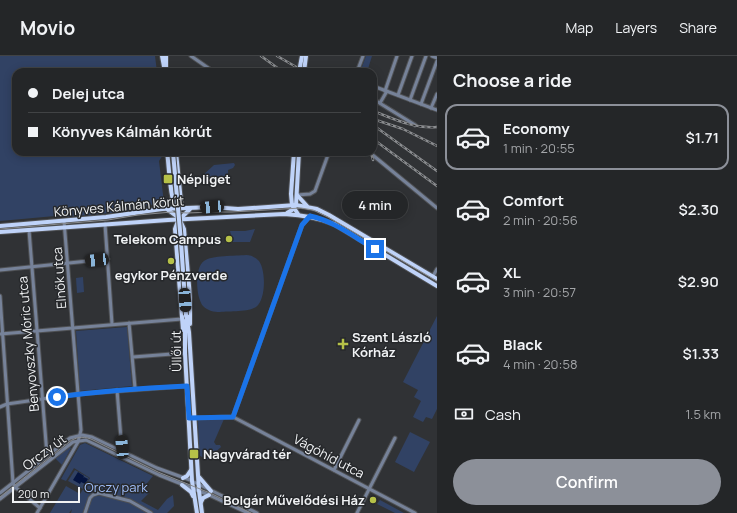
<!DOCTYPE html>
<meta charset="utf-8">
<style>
:root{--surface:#242628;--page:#2c2e30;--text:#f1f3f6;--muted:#a3a5a8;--line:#414345;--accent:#8c9099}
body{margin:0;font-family:Manrope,sans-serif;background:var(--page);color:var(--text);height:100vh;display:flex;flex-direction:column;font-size:15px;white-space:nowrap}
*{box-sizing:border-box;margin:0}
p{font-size:13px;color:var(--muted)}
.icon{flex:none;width:22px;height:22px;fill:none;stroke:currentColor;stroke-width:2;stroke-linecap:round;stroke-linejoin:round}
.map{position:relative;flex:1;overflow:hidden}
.panel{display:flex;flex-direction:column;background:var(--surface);width:300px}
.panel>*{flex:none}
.top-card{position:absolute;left:12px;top:12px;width:365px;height:88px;border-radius:12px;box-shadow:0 2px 10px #0003,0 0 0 1px var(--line);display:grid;align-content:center;height:88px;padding:0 16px;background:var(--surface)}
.scale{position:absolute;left:12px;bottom:10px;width:68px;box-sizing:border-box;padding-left:4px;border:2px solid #f0f2f4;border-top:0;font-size:11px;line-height:14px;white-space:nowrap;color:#f0f2f4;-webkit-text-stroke:3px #26282b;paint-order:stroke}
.end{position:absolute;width:18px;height:18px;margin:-9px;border:5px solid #1a73e8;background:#fff;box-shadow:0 0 0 2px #fff}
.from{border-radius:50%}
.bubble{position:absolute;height:28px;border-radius:14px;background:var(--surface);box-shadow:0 2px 10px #0003,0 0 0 1px var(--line);font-size:13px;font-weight:600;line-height:28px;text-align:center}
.car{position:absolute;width:12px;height:24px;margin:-12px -6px;border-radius:5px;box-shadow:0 0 3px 1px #0007;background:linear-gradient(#222 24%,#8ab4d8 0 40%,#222 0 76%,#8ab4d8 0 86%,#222 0)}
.top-card b{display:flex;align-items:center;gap:14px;height:38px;font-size:15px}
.top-card b+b{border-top:1px solid var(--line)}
.top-card i{width:10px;height:10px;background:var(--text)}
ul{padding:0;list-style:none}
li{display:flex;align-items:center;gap:12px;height:66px;margin:0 8px 6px;padding:0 8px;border:2px solid transparent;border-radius:12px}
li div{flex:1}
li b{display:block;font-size:15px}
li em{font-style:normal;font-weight:600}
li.selected{border-color:var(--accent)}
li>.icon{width:36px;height:36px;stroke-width:1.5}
h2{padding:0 16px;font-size:18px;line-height:48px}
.pay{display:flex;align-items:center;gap:10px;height:44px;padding:0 16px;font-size:15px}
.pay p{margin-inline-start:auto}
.button{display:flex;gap:8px;margin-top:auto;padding:8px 16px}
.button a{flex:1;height:46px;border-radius:24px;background:var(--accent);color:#fff;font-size:16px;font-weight:600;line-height:46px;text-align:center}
header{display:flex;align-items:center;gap:24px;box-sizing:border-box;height:56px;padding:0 20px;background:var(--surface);border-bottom:1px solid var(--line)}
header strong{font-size:19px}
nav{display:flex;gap:22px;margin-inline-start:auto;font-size:14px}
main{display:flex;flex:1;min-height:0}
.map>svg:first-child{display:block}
</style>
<header>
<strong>Movio</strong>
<nav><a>Map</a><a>Layers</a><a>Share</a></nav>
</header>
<main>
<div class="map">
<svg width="437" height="457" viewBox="0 0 437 457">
<rect width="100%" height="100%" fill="#303235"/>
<g fill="#314264">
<polygon points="0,0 155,0 157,16 16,16 16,96 163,96 163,99 159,105 164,147 137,151 131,155 66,161 66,159 0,165"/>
<polygon points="366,0 372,0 367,16 360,16"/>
<polygon points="234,107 235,109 233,112 228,114 228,122 188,125 189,122 201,121 214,109"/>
<polygon points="255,173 250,186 233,186 230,175 245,175"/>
<path d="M246,199c5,0 9,2 13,6 7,10 7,39 -3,46 -7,5 -27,4 -36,5 -6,0 -12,-1 -17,-6 -7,-8 -9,-38 1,-45 8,-6 31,-5 42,-6z"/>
<polygon points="83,221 84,236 77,237 76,222"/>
<polygon points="437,260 437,353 432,363 426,361 423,366 413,361 421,345 414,341 418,334 403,326"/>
<polygon points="127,271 132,330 80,335 76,275"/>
<polygon points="224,363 214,386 216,389 220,389 221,391 208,403 205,403 199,399 198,364"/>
<polygon points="410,376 430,386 414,416 395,406"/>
<polygon points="85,387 153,420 143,432 149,437 141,445 158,454 167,443 173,439 174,450 167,457 71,457 72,453 69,457 50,457 66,430 80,438 90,422 74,412 66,425 61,423 80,389"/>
<polygon points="70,391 71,392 62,409 55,402"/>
<polygon points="75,414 89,422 83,433 68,425"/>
<polygon points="380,444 404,457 395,457 377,448"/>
</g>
<polygon fill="#05143f" points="78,416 84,420 83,422 84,421 88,423 85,428 81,426 80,428 73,424"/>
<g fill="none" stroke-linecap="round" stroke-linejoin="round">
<g stroke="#4f5154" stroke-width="5">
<g id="minor">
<polyline points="191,0 214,16"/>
<polyline points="432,0 437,2"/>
<polyline points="357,16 363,0"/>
<polyline points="373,30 437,54"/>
<polyline points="385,35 397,0"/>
<polyline points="398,39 412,0"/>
<polyline points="373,43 415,69"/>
<polyline points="410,44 426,0"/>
<polyline points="380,47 387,35"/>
<polyline points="421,48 437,5"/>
<polyline points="431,52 437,38"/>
<polyline points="369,96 437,152"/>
<polyline points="297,139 310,138 315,135 329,96"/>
<polyline points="105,168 112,268"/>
<polyline points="29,174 47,399"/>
<polyline points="0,214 108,203"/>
<polyline points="433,220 437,213"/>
<polyline points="0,240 13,427 15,431 40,452"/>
<polyline points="129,267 135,332"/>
<polyline points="0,278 182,263"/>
<polyline points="133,301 185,297"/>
<polyline points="117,334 122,395"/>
<polyline points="0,351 7,348 77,338 187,330"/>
<polyline points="233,361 302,169 310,160"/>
<polyline points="189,362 233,361 237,363 415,457"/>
<polyline points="334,414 359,364"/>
<polyline points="0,437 70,382 82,379 92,381 157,412 190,424 257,457"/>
<polyline points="0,443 73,386 86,384 159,419 209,439 248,457"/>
<polyline points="37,457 78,386 81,374 64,165"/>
<polyline points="85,457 90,442 93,439 99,437 130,445 151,457"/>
<polyline points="357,457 395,382"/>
</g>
</g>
<g stroke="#4f5154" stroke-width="6">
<g id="major">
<polyline points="162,0 165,16"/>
<polyline points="166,12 166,0"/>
<path d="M167,96c2,12 3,50 10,58"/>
<polyline points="176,96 181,146 179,155"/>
<polyline points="294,96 291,138 292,149 298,158"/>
<polyline points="297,139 307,150"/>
<polyline points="168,154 179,162 184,173 190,241 190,268"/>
<polyline points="287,157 292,154 296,149 299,96"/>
<polyline points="0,170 106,161 162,153 212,151 238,153 296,149 317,153 329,159 437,223"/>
<path d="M0,176l168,-12 116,-6c18,1 33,3 50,10l103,62"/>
<polyline points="186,259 189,276 199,435 202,457"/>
<polyline points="185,265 185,297 192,425 197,457"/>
<polyline points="183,274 175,173 178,165 190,153"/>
<polyline points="199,421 211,435"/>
<polyline points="183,422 187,420 191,414"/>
<polyline points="182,429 191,436 193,440"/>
<polyline points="201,446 203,442 209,439"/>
</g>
</g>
<use href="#minor" stroke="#768299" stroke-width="3"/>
<use href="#major" stroke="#bfd3f9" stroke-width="4"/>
<g stroke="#8a8c8f" stroke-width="1">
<polyline points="0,173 108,164 138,159 172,156 187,157 214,156 232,156 301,152 313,154 328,161 437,225"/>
<path d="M0,441l69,-55c7,-5 13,-6 22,-3l67,33 52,21 41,20"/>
</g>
<g stroke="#8a8c8f" stroke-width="2.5">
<g id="rail">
<polyline points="261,0 283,16"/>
<polyline points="277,0 305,16"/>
<path d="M373,55c21,8 41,18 64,16"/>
<polyline points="373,63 403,73 437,90"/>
<polyline points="373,69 437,115"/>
<polyline points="373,83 437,130"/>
<polyline points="371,96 373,104"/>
</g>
</g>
<use href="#rail" stroke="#26282b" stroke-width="1" stroke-dasharray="3" stroke-linecap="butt"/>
<g stroke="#4f5154" stroke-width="6" stroke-linecap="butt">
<g id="major-bridge">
<polyline points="299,16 302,0"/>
<polyline points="304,16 306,0"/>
<polyline points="173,96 181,186 186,259"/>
</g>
</g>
<use href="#major-bridge" stroke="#bfd3f9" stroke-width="4"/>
</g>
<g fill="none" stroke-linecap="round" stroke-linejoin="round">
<path stroke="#1a73e8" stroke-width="5" d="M57,341c43,-6 86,-9 130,-11l2,32 44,-1 69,-192 8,-9c24,5 44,21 65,33"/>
</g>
<g fill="#b6c148" stroke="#26282b" stroke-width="1.5">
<rect x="163" y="118" width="10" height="10" rx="2"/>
<circle cx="229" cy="183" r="4"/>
<circle cx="171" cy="205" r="4"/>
<path d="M341 282h4v4h4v4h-4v4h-4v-4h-4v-4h4z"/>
<rect x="189" y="393" width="10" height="10" rx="2"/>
<circle cx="373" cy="444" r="4"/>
</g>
<g text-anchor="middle" stroke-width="3" stroke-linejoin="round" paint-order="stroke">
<g font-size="13" font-weight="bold" fill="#f0f2f4" stroke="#26282b" text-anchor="start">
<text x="177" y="128">Népliget</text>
<text x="221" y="188" text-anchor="end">Telekom Campus</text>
<text x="171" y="224" text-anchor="middle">egykor Pénzverde</text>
<text x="352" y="286">Szent László<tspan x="352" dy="15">Kórház</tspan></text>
<text x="203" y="403">Nagyvárad tér</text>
<text x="365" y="449" text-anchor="end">Bolgár Művelődési Ház</text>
</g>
<g font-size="13" fill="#f0f2f4" stroke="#26282b">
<text transform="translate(119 150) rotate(-5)" y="5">Könyves Kálmán körút</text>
<text transform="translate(59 222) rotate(-94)" y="5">Elnök utca</text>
<text transform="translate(28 288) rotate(-95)" y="5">Benyovszky Móric utca</text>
<text transform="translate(176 295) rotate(-91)" y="5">Üllői út</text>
<text transform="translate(44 396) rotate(-37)" y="5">Orczy út</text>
<text transform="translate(329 400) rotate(28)" y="5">Vágóhíd utca</text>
</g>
<g font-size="13" fill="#a0befa" stroke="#26282b">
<text x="116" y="436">Orczy park</text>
</g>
</g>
</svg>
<div class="scale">200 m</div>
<i class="end from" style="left:57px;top:341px"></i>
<i class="end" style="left:375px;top:193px"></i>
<div class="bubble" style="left:342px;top:135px;width:66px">4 min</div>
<i class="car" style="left:212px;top:151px;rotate:265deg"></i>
<i class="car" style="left:97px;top:204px;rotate:264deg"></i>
<i class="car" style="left:185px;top:244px;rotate:176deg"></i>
<i class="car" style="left:122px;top:391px;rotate:355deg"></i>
<div class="top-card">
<b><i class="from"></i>Delej utca</b>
<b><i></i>Könyves Kálmán körút</b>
</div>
</div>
<section class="panel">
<h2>Choose a ride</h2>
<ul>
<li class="selected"><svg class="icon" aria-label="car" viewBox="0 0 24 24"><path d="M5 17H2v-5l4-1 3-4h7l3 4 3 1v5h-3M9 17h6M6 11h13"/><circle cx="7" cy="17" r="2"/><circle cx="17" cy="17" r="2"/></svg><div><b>Economy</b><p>1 min · 20:55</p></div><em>$1.71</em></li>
<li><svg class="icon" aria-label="car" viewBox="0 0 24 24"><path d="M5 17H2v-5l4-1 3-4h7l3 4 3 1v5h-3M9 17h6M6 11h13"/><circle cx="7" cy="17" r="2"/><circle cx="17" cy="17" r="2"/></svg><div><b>Comfort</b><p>2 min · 20:56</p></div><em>$2.30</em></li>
<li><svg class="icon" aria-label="car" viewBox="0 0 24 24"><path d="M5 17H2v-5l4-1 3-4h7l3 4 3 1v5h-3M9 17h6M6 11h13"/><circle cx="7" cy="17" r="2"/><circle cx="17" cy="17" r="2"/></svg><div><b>XL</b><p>3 min · 20:57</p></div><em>$2.90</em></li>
<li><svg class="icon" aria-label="car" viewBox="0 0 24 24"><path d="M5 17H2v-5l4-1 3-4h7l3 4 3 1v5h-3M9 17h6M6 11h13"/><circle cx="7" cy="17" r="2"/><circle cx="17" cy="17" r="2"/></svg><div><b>Black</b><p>4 min · 20:58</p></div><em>$1.33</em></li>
</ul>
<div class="pay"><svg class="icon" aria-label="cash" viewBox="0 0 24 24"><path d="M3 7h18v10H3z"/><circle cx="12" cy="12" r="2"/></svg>Cash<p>1.5 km</p></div>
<div class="button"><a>Confirm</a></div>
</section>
</main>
